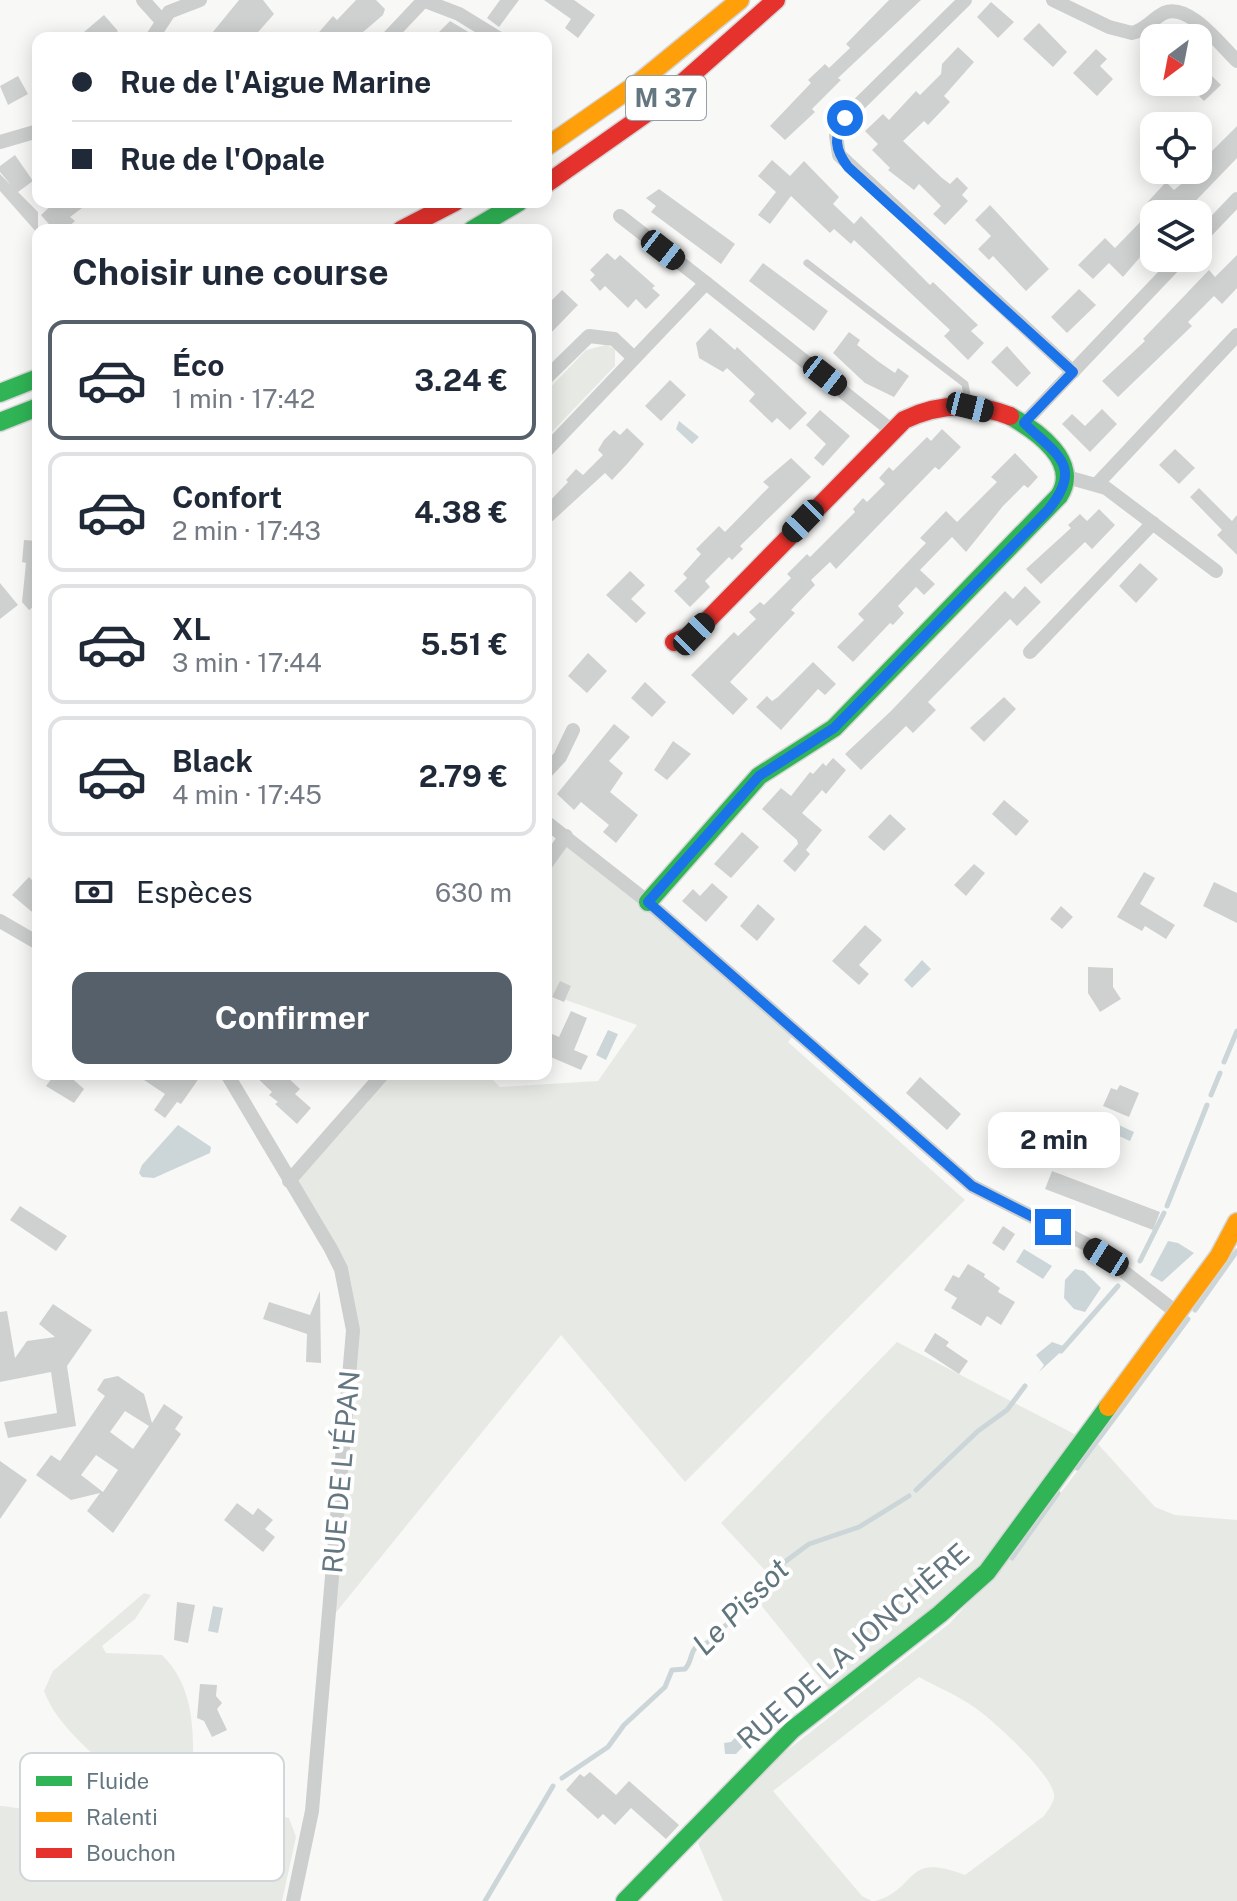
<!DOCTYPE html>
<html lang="fr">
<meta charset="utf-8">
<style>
:root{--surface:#fff;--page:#f6f6f7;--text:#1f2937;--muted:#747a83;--line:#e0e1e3;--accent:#55606b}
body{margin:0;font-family:"Public Sans",sans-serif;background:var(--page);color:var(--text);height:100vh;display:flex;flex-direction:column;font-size:30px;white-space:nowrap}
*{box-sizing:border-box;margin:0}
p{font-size:26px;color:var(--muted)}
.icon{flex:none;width:44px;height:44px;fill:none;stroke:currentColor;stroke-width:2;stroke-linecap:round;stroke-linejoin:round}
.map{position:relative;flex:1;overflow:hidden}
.details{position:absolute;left:32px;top:224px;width:520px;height:856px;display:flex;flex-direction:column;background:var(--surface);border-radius:16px;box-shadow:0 4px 20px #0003}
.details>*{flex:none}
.guide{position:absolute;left:32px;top:32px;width:520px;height:176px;border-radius:16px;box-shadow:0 4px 20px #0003;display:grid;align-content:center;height:176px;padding:0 40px;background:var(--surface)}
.needle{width:52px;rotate:212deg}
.buttons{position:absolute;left:1140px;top:24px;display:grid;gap:16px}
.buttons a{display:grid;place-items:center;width:72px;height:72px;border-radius:16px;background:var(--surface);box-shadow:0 4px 20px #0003;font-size:40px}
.end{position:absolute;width:36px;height:36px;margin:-18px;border:10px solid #1a73e8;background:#fff;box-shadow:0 0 0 4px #fff}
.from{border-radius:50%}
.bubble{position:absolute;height:56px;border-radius:16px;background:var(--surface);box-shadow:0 4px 20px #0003;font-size:26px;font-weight:700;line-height:56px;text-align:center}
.car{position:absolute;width:24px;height:48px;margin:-24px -12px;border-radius:10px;box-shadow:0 0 6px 2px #0007;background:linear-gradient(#222 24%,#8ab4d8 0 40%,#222 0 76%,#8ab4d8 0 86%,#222 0)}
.guide b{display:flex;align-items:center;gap:28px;height:76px;font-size:30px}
.guide b+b{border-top:2px solid var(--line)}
.guide i{width:20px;height:20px;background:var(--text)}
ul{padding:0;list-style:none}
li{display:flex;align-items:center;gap:24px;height:120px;margin:0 16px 12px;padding:0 24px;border:4px solid var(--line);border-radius:16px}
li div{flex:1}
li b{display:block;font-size:30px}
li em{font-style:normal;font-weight:700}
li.on{border-color:var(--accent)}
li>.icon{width:72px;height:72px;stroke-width:1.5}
h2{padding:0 40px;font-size:36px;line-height:96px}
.pay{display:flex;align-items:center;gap:20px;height:88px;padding:0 40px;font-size:30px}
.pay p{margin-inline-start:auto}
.button{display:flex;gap:16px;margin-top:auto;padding:16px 40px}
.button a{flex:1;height:92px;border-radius:16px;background:var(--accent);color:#fff;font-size:32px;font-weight:700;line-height:92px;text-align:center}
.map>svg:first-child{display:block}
</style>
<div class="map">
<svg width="1237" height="1901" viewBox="0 0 1237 1901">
<rect width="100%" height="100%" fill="#f8f8f7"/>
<g fill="#e7eae4">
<polygon points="606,345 615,349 615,366 546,438 546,392 586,350"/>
<polygon points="566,836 795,1033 788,1042 965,1200 685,1482 561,1335 329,1621 347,1411 347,1290 289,1181 380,1074 487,1074 500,1087 598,1081 637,1025 546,993 546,864"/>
<polygon points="897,1342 1084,1439 1006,1548 834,1695 756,1599 775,1581 721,1523"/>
<path d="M1098,1444l57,63 20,8 62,5v381h-362c44,-12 28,-50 90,-26l79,-59c4,-6 11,-14 10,-22 -4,-22 -61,-74 -80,-87 -17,-12 -37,-20 -55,-30l-146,114 89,105 10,5h-149l-25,-58 59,-69 192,-150 74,-82z"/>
<path d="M144,1593l7,2 -16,24 -33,27 4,7 56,2c30,29 32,70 31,110 0,11 -4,26 -1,37 7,30 36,48 65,48 10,-11 12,-24 23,-34l9,2 7,19 -14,64h-282v-95c39,2 108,32 140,-6l-1,-5c-31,-30 -80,-63 -95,-104l9,-20z"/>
</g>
<g fill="#ccd6d8">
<polygon points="679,421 699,437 692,444 676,429"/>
<polygon points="922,960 931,969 912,988 904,980"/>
<polygon points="608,1030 618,1034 606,1060 596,1055"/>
<polygon points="1110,1121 1134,1132 1130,1141 1106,1130"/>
<polygon points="178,1125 211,1147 210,1153 154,1178 142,1177 139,1173 142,1165"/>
<polygon points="1168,1241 1178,1243 1194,1253 1162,1282 1150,1275"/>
<polygon points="1024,1249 1052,1266 1043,1279 1016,1262"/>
<polygon points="1075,1269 1084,1271 1101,1288 1085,1312 1074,1309 1064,1298 1065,1280"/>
<polygon points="1052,1342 1066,1347 1039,1372 1044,1365 1036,1355"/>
<polygon points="213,1606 223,1608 218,1633 208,1631"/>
<polygon points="745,1727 754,1735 736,1754 725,1754 724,1743 731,1742"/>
</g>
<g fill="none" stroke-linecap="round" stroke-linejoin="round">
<g stroke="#ccd6d8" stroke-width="5">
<polyline points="1224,1062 1237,1031"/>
<polyline points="1211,1095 1220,1073"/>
<polyline points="1167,1206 1207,1105"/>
<polyline points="1140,1261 1164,1213"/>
<polyline points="1195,1310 1237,1251"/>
<polyline points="1061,1351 1118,1286"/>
<polyline points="1077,1468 1188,1319"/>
<polyline points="916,1490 978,1431 1007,1410 1025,1386"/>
<polyline points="1012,1558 1058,1493"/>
<path d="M562,1778l46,-31 16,-22 41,-38 7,-17 13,-1c10,-11 2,-23 22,-26l54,-51 21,-28 27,-20 50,-17 50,-31"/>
<polyline points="485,1901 553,1786"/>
</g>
</g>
<g fill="#cfd1d1" fill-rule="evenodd">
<polygon points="239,0 263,0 274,14 253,38 208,38"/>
<polygon points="356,0 376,0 385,9 383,15 356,38 314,38 333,16 337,20"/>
<polygon points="500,0 519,0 499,27 487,18"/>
<polygon points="544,0 574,0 595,15 578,38 565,28 571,19"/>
<polygon points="889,0 921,0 838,78 841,80 812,109 815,112 785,140 770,126 811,83 808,80 825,64 829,68 850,48 846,44"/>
<polygon points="991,2 1014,22 998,38 977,17"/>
<polygon points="104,15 118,31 110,38 77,38"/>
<polygon points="450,21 470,33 467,38 433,38"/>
<polygon points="1039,23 1067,52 1053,67 1023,39"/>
<polygon points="958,47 974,62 944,96 950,102 928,125 924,121 903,141 942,178 950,184 957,177 968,188 962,195 968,201 945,225 933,214 941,206 919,184 914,190 888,170 890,168 872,150 878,144 865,131 883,114 889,120 916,91 920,95 941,74 942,64"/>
<polygon points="1096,49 1107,59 1100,66 1113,79 1097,96 1073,73"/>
<polygon points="1198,62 1221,85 1204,101 1185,82 1198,82"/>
<polygon points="18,76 28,94 8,105 0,86"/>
<polygon points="1237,126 1237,158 1183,214 1154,214 1154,241 1123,277 1109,263 1093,279 1078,265 1105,238 1115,248 1150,212 1144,206 1166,182 1174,190 1198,170 1198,159 1206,151 1209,154"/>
<polygon points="15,155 33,181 18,192 38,212 38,234 0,191 0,174 11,185 0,172 0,166"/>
<polygon points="772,160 790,176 804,161 839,197 833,204 854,224 861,216 930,285 933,282 978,325 971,331 984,343 968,360 944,336 950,330 854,240 851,244 834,229 830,233 791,196 770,224 758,215 776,192 758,176"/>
<polygon points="659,189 735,244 721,264 651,212 656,206 646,198"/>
<polygon points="55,202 90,202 70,217 75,221 65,230 54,230 41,215"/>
<polygon points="990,205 1049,269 1026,291 993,256 989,260 978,249 991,236 975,220"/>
<polygon points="607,253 615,260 620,255 655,286 652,288 660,295 646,309 636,299 628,308 605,286 600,291 590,280 595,275 590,270"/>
<polygon points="1237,255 1237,288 1222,304 1214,296 1188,322 1192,326 1118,397 1102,381 1145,341 1143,339 1209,270 1215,277"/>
<polygon points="763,263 828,311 814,331 749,281"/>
<polygon points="1079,289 1096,305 1067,333 1051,317"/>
<polygon points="562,290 578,305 546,338 546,306"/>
<polygon points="710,328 735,350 737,347 807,413 790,430 777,418 772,423 749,401 755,394 727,368 723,372 699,358 696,343"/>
<polygon points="849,332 860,340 857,345 879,362 895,373 898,368 909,376 894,397 865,383 833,353"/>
<polygon points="1007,346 1031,373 1017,387 991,362"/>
<polygon points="670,380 686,395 661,421 645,406"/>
<polygon points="1102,409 1117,424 1090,452 1062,424 1072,414 1085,426"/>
<polygon points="820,410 850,436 823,466 814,458 826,444 806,425"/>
<polygon points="627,428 644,444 628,463 612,480 605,473 546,527 546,505 568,482 566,480 576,469 583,475 603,455 598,450 604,440 614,430 620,435"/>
<polygon points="942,429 961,447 939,470 935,467 836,569 830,562 811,580 815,585 791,610 795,613 730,682 748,699 733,715 691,675 734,632 738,636 756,619 749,612 760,602 764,605 791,578 787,574 807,554 810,557 855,512 853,509 863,498 867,502 885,484 879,478 889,467 893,471 927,437 931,441"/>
<polygon points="1175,449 1195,468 1179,484 1159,465"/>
<polygon points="1015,453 1038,477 1028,488 1024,485 1003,506 966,552 952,537 920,570 935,584 924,595 916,587 898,606 904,613 893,625 890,623 853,662 837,647 864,620 858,614 926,543 920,538 946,511 957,522 997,482 991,477"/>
<polygon points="791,458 811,477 740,546 743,549 732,560 729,557 705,581 710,587 690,607 674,591 687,578 683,574 701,554 696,549 719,526 725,532 769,487 763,482"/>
<polygon points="1199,488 1232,521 1237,515 1237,555 1217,535 1222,530 1190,497"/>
<polygon points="1099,509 1115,525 1092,549 1085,542 1041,584 1026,569 1071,528 1068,525 1080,514 1087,521"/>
<polygon points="24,540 38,541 38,603 29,610 22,602 26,563 22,562"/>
<polygon points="1140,563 1158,579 1136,603 1119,586"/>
<polygon points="630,571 645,585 631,599 646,613 636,623 606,595"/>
<polygon points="0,583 18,605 0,619"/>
<polygon points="1025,586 1041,602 1017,626 1010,619 928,702 936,710 913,733 906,726 861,770 845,754 891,711 1005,591 1013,599"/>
<polygon points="588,653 607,671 587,693 568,676"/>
<polygon points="813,662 836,684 825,695 818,689 781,730 756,707 767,696 772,701 778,697"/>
<polygon points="645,682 666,702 652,717 631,698"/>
<polygon points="1004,697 1016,709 984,742 970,728"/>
<polygon points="614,724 630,737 609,761 623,773 610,792 638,815 616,843 603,832 609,825 581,802 574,810 557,794"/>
<polygon points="673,741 691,754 667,780 654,770"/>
<polygon points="833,758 846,770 826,794 822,790 802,813 822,830 806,850 810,854 795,872 783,861 798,844 797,840 762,809 781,788 791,796 810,772 813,774 823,763 826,766"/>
<polygon points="1004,800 1029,821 1016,836 992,814"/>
<polygon points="890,814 906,829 884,851 868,837"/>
<polygon points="742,832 759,847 731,878 714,864"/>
<polygon points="974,864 985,873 966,896 954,885"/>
<polygon points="1144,872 1155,878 1140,904 1175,925 1166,939 1145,926 1142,931 1117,917"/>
<polygon points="29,877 38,886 38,917 12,895"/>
<polygon points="1214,882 1237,893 1237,923 1203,906"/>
<polygon points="712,883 728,897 706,922 682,901 693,889 700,896"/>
<polygon points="758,904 775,919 757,941 740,926"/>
<polygon points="1061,906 1073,917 1062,929 1050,919"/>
<polygon points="865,925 882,940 859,965 869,974 859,985 832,961"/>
<polygon points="1088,967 1113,968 1113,987 1121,999 1100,1012 1088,993"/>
<polygon points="560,981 571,986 564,1002 552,997"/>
<polygon points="571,1011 587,1018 574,1050 588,1056 581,1070 546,1055 550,1033 559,1037"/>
<polygon points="55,1074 67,1074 84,1089 74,1103 46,1086"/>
<polygon points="135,1074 202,1074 181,1104 177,1102 165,1118 154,1110 165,1094"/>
<polygon points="253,1074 284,1074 300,1089 295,1094 311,1108 297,1124 275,1104 278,1102 269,1095 272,1092"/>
<polygon points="920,1077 961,1114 947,1130 906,1093"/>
<polygon points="1120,1085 1139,1093 1129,1117 1103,1106 1111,1088 1117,1090"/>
<polygon points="1052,1171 1160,1212 1153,1230 1045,1189"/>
<polygon points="20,1206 67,1236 56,1251 10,1220"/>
<polygon points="1003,1226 1015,1234 1004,1251 992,1243"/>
<polygon points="968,1264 985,1274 984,1277 1000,1288 998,1292 1015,1302 1001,1325 987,1316 981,1326 951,1308 957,1298 944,1290 953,1275 959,1278"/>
<polygon points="320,1291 321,1363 306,1362 307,1334 263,1319 269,1302 310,1315"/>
<polygon points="53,1304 92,1330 67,1366 76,1426 8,1438 4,1422 57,1413 51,1372 0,1382 0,1312 7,1311 15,1358 27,1341 55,1337 39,1324"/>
<polygon points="935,1333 949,1342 946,1346 968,1361 959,1374 924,1351"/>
<path d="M118,1376l26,18 8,29 12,-19 19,13 -8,12 6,5 -68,99 -26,-22 13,-18 -29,7 -35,-25 15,-20 9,6 45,-65 -8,-6 7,-11zM125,1411l24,15 -16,23 -23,-17zM96,1455l22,15 -15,22 -22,-17z"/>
<polygon points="0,1461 27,1480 0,1519"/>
<polygon points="237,1503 253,1515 258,1508 273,1520 265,1529 275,1537 263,1552 224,1520"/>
<polygon points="177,1602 195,1605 188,1643 174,1640"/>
<polygon points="200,1684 217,1685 216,1696 222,1703 217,1709 227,1730 212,1737 204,1721 197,1718"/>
<polygon points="590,1772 616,1795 629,1781 679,1825 666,1839 631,1808 615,1825 603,1814 598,1819 566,1790 580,1774 584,1777"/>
</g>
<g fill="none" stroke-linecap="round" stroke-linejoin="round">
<g stroke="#d5d6d7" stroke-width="21">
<g id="fast">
<polyline points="472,230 519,202"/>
<polyline points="0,393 38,378"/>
<polyline points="0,422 38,407"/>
<path d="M648,902l111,-126 75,-48 225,-232c22,-34 -22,-65 -49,-80"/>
<polyline points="625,1901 792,1730 940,1614 987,1572 1108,1407"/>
</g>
</g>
<g stroke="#d5d6d7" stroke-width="21">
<g id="slow">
<polyline points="546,147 641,81 740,0"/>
<polyline points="1108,1407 1219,1256 1237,1222"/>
</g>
</g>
<g stroke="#d5d6d7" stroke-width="21">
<g id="jam">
<polyline points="546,184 654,108 776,0"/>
<polyline points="401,230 455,202"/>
<path d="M674,642l20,-8 210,-214c35,-17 70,-18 106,-4"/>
</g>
</g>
<polyline stroke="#cdcece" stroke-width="7" points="807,263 965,384 968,401"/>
<g stroke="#cdcece" stroke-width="14">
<polyline points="143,0 161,20"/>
<polyline points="965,0 845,118 836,136 839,155 1073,372"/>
<path d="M1053,0l56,27 23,6c14,-3 20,-14 32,-20 25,-11 57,33 73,48"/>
<polyline points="425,1 459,14 498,38"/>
<polyline points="152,38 169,12 200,0"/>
<polyline points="388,38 424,0"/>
<polyline points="0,142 38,131"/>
<polyline points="620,216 706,283"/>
<polyline points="1198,240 1237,199"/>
<polyline points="546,378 589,336 614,339 634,358"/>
<polyline points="1024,423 1181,258"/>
<polyline points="546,451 706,283 891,430"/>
<polyline points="1067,477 1106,488 1216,571"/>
<polyline points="1097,484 1237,335"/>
<polyline points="1030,652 1153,523"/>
<polyline points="546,772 560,757 573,730"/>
<polyline points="546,822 648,902 972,1186 1092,1247 1176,1312"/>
<polyline points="546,864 566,836"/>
<polyline points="0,921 38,943"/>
<polyline points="227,1074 331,1249 341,1269 353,1330 312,1811 293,1901"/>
<polyline points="289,1181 383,1074"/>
</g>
<use href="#fast" stroke="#30b455" stroke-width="18"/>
<use href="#slow" stroke="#ff9f0a" stroke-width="18"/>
<use href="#jam" stroke="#e5322d" stroke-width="18"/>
</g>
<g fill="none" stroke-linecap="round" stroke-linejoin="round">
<path stroke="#1a73e8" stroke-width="10" d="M845,118c-12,19 -10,32 3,49l225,205 -49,51c33,32 60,43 24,87l-214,218 -75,48 -111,126 324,284 81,41"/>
</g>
<g text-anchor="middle" stroke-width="8" stroke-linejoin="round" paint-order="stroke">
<rect fill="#fff" stroke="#92a0a7" stroke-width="2" x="626" y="76" width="80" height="44" rx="6"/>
<g font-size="26" font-weight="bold" fill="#647781">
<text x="666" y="107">M 37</text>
</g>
<g font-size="28" fill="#647781" stroke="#fff">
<text transform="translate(341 1472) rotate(-85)" y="10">RUE DE L'ÉPAN</text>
<text transform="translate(853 1646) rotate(-41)" y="10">RUE DE LA JONCHÈRE</text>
</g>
<g font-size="30" font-style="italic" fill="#5e767c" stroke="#fff">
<text transform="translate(741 1607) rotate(-45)" y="10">Le Pissot</text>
</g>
</g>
<rect x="20" y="1753" width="264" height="128" rx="12" fill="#fff" stroke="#d0d6d9" stroke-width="2"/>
<rect x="36" y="1776" width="36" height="10" fill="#30b455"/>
<rect x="36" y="1812" width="36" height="10" fill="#ff9f0a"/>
<rect x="36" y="1848" width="36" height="10" fill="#e5322d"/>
<g font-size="22" fill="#647781">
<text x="86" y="1789">Fluide</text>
<text x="86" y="1825">Ralenti</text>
<text x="86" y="1861">Bouchon</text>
</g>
</svg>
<div class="buttons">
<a><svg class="needle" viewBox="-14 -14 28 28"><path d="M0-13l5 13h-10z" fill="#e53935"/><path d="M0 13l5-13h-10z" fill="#747a83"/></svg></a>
<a><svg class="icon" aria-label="locate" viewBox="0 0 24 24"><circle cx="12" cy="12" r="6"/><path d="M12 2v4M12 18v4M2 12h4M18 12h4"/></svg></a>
<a><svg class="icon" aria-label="layers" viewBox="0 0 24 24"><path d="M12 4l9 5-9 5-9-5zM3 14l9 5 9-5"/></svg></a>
</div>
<i class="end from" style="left:845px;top:118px"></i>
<i class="end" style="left:1053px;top:1227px"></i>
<div class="bubble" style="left:988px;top:1112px;width:132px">2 min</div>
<i class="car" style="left:663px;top:250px;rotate:128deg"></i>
<i class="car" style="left:825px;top:376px;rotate:128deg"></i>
<i class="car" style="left:970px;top:407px;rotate:104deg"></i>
<i class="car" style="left:803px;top:521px;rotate:224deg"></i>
<i class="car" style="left:694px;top:634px;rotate:44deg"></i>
<i class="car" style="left:1106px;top:1257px;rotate:302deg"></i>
<div class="guide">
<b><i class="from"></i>Rue de l'Aigue Marine</b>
<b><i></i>Rue de l'Opale</b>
</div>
<section class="details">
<h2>Choisir une course</h2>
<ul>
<li class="on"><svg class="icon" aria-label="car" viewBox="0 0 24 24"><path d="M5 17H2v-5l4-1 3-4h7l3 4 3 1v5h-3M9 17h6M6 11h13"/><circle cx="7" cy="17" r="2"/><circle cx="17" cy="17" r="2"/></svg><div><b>Éco</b><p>1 min · 17:42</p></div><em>3.24 €</em></li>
<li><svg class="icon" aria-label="car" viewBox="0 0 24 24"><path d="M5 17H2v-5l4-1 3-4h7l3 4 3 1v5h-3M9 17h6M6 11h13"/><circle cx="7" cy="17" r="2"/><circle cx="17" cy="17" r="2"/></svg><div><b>Confort</b><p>2 min · 17:43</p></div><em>4.38 €</em></li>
<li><svg class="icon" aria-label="car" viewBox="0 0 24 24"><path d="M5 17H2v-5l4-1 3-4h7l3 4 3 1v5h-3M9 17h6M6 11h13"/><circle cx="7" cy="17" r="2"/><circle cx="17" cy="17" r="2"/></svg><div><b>XL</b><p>3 min · 17:44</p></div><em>5.51 €</em></li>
<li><svg class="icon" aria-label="car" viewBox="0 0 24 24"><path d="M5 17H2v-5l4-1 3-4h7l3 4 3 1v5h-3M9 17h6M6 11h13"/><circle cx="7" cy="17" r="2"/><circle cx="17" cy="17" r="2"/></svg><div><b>Black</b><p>4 min · 17:45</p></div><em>2.79 €</em></li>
</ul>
<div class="pay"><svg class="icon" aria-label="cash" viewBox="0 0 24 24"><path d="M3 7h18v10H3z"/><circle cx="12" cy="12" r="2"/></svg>Espèces<p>630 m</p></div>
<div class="button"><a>Confirmer</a></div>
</section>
</div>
